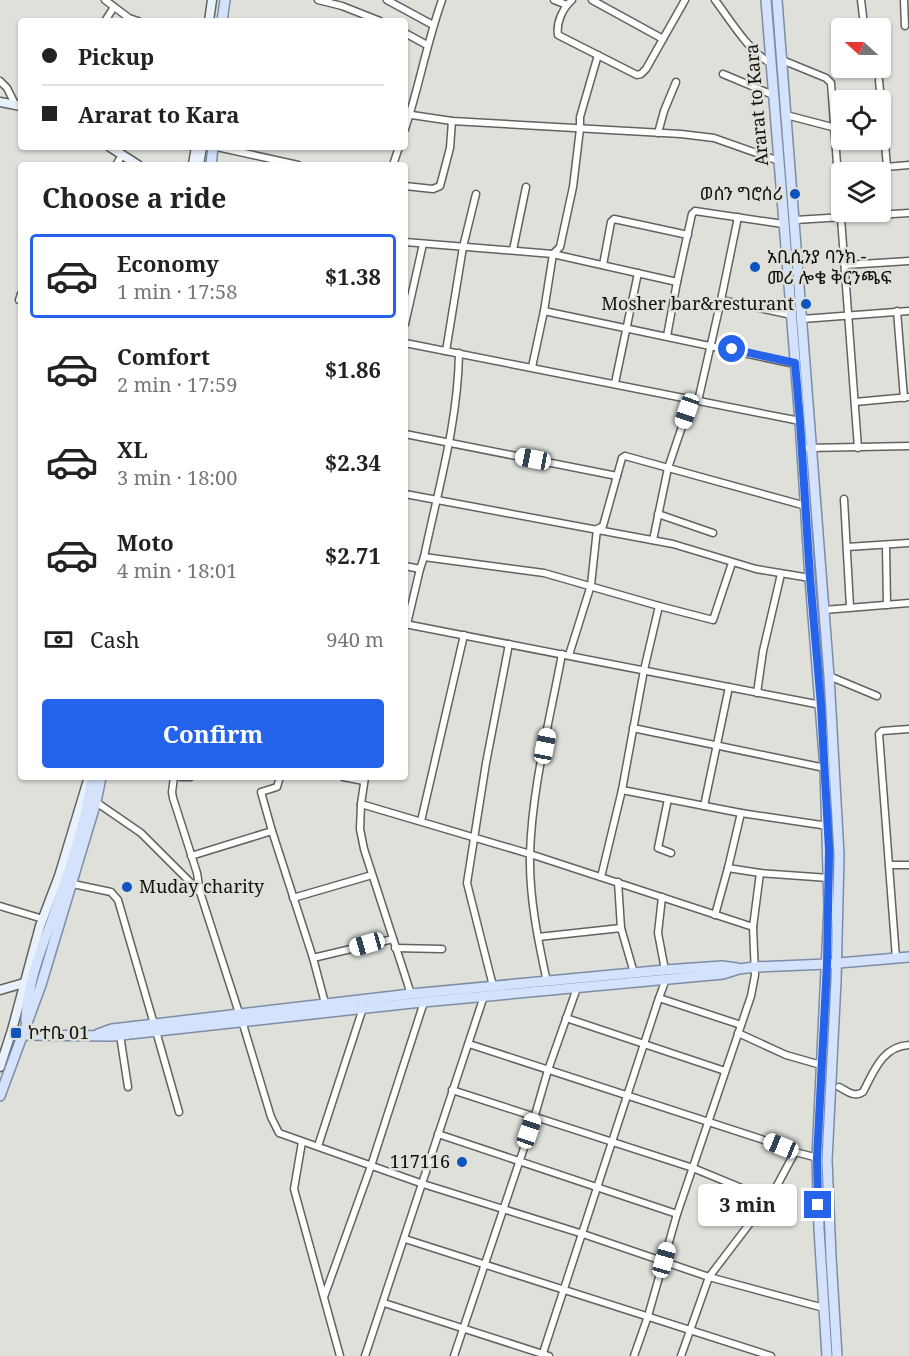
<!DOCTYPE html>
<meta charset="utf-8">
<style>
:root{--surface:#fff;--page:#f2f2f2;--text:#222;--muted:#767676;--line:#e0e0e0;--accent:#2563eb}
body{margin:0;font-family:"Noto Serif","Noto Sans Ethiopic",serif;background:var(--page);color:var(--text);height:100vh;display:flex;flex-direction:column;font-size:22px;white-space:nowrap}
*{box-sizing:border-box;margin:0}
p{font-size:20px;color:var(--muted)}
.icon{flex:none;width:33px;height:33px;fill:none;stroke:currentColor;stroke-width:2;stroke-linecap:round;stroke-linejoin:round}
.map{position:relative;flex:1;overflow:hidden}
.details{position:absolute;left:18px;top:162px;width:390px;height:618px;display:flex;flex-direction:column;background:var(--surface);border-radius:6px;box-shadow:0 2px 4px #0004}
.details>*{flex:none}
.top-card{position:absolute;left:18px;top:18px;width:390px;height:132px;border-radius:6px;box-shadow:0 2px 4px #0004;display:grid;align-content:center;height:132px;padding:0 24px;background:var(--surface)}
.needle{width:39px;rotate:291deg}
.controls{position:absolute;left:831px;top:18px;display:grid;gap:12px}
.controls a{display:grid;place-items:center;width:60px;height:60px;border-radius:6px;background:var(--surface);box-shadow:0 2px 4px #0004;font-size:30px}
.end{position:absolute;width:27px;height:27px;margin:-14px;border:8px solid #2563eb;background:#fff;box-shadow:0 0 0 3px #fff}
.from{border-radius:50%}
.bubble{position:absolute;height:42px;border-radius:6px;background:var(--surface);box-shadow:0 2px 4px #0004;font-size:20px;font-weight:700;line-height:42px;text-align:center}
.car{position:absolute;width:18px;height:36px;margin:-18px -9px;border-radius:8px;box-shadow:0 0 4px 2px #0007;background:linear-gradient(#fff 24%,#345 0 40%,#fff 0 76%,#345 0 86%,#fff 0)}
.top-card b{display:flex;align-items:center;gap:21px;height:57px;font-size:22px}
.top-card b+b{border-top:2px solid var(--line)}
.top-card i{width:15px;height:15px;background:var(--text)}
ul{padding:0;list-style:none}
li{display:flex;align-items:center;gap:18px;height:84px;margin:0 12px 9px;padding:0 12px;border:3px solid transparent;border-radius:6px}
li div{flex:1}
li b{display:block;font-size:22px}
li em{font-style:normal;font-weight:700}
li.selected{border-color:var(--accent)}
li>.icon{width:54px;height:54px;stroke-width:1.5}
h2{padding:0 24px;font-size:27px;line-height:72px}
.pay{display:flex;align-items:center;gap:15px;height:66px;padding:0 24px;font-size:22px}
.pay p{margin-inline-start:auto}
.action{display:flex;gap:12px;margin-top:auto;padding:12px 24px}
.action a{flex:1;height:69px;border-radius:6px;background:var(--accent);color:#fff;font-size:24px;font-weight:700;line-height:69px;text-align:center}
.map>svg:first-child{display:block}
</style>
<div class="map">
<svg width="909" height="1356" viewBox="0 0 909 1356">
<rect width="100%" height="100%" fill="#dee0d9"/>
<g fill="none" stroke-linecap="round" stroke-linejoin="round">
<g stroke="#61635d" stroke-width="9">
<g id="street">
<polyline points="105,0 129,18 138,21"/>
<polyline points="318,0 342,6 380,21"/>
<polyline points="387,0 433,25"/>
<polyline points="554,0 567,5"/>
<path d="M572,0c-9,8 -16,22 -14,35l79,40 4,-1 5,-5 39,-69"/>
<polyline points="592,0 663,39"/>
<path d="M715,0c16,21 32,49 55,63"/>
<polyline points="861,0 864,25"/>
<polyline points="904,0 905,26"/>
<polyline points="105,21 114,7"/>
<polyline points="405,33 427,45"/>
<polyline points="782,60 826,78 831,83 858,448"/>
<polyline points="723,74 773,95"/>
<polyline points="879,80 887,166"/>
<polyline points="0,81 7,88 15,104"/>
<polyline points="405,114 452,121 681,134 714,138 779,161"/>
<polyline points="786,115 836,128"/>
<path d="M405,129c14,-42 22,-87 37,-129"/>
<polyline points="658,133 664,111 676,82"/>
<polyline points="217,147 298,165"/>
<polyline points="116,165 122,155"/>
<polyline points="393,165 399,147"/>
<polyline points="839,171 909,165"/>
<polyline points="405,186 433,189 440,186 450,148 452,121"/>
<polyline points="795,220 909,213"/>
<polyline points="405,242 553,254 560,247 573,187 580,129 580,117 598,55"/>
<polyline points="513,250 526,187"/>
<polyline points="603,265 611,222 614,219 688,235"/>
<polyline points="845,265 909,261"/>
<polyline points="19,300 21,294"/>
<polyline points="721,300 792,315"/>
<polyline points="544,311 795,364"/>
<polyline points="897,311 904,398"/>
<polyline points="802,319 909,311"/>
<polyline points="405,324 423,244"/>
<polyline points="667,336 677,282"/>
<polyline points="405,343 800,421"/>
<polyline points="446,351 463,247 476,194"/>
<polyline points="532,367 544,311 553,254 677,282 692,214 695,211 783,224"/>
<polyline points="615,383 638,273"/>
<polyline points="698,401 721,300 738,217"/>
<polyline points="855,402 909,397"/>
<polyline points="405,434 617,476"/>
<polyline points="808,448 909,446"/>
<polyline points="405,494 673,544 756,569 810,578"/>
<polyline points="844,499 850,607"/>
<polyline points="658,514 713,533"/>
<polyline points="653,540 668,468 691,400"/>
<polyline points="886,545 887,605"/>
<polyline points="847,547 909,543"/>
<polyline points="424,557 544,573 659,606 644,670 622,790 601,877"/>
<path d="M405,566l15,3 4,-12c14,-68 34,-134 35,-204"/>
<polyline points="659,606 713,620 732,563"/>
<polyline points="824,610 909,603"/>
<polyline points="405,624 821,705"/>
<polyline points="407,624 420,569"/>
<polyline points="569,655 591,585 597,529 603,526 622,458 625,456 806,506"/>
<polyline points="829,676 877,696"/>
<polyline points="757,693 763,651 781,574"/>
<polyline points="633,728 825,768"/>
<polyline points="174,777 172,792 173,798 197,873 200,892"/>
<polyline points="181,777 190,777"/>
<polyline points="343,777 364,781"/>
<polyline points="365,777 361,804 530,854 753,927"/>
<polyline points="622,790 741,813 828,826"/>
<polyline points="668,799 658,848 671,853"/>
<polyline points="96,802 141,833 200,892 239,1013"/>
<polyline points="361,804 360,829 364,849 411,994"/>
<polyline points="704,806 729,687"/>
<polyline points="741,813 728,868 760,873 829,878"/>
<polyline points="421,821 464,635"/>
<polyline points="272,831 261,792 277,787 280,777"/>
<polyline points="191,856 272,831 313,958 325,1003"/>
<polyline points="890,865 909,865"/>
<polyline points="618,882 621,928"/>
<polyline points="73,884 111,892 118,900 154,1024"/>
<polyline points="662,897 658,933 665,970"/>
<polyline points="293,898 372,875"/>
<polyline points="0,906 43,919"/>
<polyline points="715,915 728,868"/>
<polyline points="538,937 621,928 634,973"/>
<polyline points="395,948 442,949"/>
<polyline points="313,958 393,939"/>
<polyline points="896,958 879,734 882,731 909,729"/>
<path d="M547,982c-9,-42 -18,-85 -17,-128 2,-67 20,-135 32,-200"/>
<polyline points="493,986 467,883 486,763 509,644"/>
<polyline points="659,998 666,979"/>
<polyline points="566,1018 725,1071"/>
<polyline points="242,1021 271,1117 279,1133 423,1184 583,1234 709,1277 824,1308"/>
<polyline points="156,1031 179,1112"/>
<polyline points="738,1033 786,1055 821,1065"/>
<polyline points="120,1035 128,1087"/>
<polyline points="469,1044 767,1141 795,1152"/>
<path d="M839,1087c8,4 15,11 24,5 11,-21 20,-46 46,-47"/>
<polyline points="452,1090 693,1168 768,1199"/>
<polyline points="438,1134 677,1214"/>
<polyline points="302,1142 294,1189 340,1356"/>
<polyline points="318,1146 363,1008"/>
<polyline points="405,1239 771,1356"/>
<polyline points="324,1297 371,1166 424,1002"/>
<polyline points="384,1303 549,1356"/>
<polyline points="365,1356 484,996"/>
<polyline points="454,1356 535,1115 548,1070 577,988"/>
<polyline points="542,1356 659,998 741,1025"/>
<polyline points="634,1356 648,1316 677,1214 751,996 755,975 753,927 760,873"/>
<polyline points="681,1356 709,1277 773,1193 795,1152 818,1158"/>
</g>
</g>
<g stroke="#61635d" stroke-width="11">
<g id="secondary">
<polyline points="209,21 212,0"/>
<polyline points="0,102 21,106"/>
<polyline points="110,147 138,165"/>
<polyline points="193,164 196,147"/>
<polyline points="199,165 202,147"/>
<polyline points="0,990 24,983"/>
<polyline points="0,1067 12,1030 40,926 59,876 88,780"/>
</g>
</g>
<g stroke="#7d8da6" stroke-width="12">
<g id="primary">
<polyline points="766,0 800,421 810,578 825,768 829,907 817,1158 819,1229 827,1356"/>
<polyline points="777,0 829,676 839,855 836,981 827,1160 831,1257 837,1356"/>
<polyline points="222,21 225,0"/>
<polyline points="211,165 213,147"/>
<path d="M26,1020c1,-34 13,-66 25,-97 15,-43 36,-102 41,-146"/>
<polyline points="98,1034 112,1029 411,994 665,970 722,966 737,968"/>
<polyline points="22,1035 112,1036 412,1003 723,974 739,969 755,967 827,964 909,957"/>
<polyline points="0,1096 41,985 96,802 101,777"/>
</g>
</g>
<use href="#street" stroke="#fff" stroke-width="6"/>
<use href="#secondary" stroke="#e9f1fd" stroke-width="8"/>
<use href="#primary" stroke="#d4e3fb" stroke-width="9"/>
</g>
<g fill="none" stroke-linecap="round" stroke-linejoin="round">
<polyline stroke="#2563eb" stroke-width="8" points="732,349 795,363 800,421 810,578 821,705 829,850 827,964 817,1158 818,1205"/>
</g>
<g fill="#0c54be" stroke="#dee0d9" stroke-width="2">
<circle cx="795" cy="194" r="6"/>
<circle cx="755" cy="267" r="6"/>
<circle cx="806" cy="304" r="6"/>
<circle cx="127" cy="887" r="6"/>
<rect x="10" y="1027" width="12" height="12" rx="3"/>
<circle cx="462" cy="1162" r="6"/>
</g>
<g text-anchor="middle" stroke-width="5" stroke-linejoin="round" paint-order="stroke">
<g font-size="18" fill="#11110f" stroke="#dee0d9">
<text transform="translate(757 105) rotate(-95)" y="6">Ararat to Kara</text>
</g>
<g font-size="18" fill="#11110f" stroke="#dee0d9" text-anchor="end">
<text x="783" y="200">ወሰን ግሮሰሪ</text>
<text x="767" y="263" text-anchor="start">አቢሲንያ ባንክ -<tspan x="767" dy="21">መሪ ሎቄ ቅርንጫፍ</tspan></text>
<text x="794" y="310">Mosher bar&amp;resturant</text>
<text x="139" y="893" text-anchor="start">Muday charity</text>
<text x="28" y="1039" text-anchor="start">ኮተቤ 01</text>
<text x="450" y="1168">117116</text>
</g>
</g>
</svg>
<div class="controls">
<a><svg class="needle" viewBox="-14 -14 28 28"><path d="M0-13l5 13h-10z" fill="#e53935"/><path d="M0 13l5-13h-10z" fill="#767676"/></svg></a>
<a><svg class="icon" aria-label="locate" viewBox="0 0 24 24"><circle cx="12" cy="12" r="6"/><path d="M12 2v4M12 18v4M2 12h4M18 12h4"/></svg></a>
<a><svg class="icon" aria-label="layers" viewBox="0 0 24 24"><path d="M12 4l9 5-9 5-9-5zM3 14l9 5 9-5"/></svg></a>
</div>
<i class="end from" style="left:732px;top:349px"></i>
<i class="end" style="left:818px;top:1205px"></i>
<div class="bubble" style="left:698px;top:1184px;width:99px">3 min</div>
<i class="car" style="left:687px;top:411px;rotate:199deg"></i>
<i class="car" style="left:533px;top:459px;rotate:281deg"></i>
<i class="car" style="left:545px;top:746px;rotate:11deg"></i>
<i class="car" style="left:367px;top:944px;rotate:254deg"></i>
<i class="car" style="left:529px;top:1131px;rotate:19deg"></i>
<i class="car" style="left:781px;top:1146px;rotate:292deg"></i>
<i class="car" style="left:664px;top:1260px;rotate:16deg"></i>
<div class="top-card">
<b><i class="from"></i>Pickup</b>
<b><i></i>Ararat to Kara</b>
</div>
<section class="details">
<h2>Choose a ride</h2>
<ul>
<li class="selected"><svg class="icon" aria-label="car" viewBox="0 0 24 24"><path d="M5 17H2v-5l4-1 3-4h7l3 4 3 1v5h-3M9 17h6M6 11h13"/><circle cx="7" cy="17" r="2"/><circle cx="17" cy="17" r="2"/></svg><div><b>Economy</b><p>1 min · 17:58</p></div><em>$1.38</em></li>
<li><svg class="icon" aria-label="car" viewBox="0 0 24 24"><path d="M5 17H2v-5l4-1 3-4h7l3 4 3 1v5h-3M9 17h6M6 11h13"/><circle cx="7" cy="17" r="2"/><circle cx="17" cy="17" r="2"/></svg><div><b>Comfort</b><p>2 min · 17:59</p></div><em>$1.86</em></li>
<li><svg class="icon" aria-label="car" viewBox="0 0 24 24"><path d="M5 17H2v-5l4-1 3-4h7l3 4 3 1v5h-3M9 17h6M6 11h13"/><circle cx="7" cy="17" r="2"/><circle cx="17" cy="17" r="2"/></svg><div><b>XL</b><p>3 min · 18:00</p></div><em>$2.34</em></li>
<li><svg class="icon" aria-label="car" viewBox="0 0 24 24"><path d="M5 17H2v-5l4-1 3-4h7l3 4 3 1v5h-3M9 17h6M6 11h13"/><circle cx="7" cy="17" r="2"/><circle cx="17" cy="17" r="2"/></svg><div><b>Moto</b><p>4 min · 18:01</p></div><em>$2.71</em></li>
</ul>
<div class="pay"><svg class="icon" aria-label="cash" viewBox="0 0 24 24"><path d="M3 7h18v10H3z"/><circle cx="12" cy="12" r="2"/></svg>Cash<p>940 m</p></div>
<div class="action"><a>Confirm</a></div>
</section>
</div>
